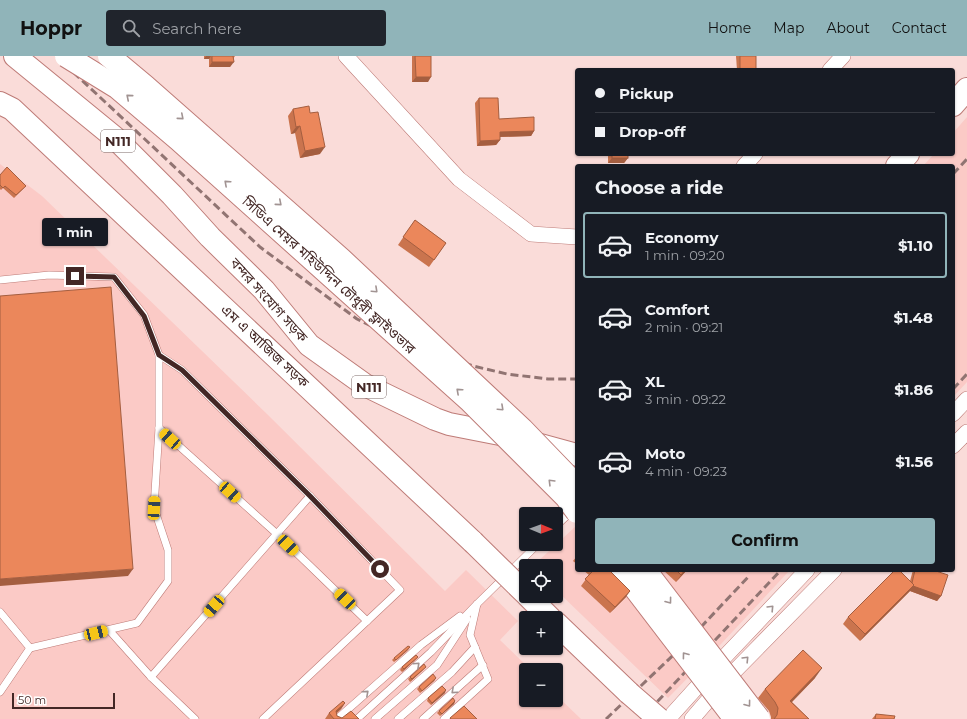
<!DOCTYPE html>
<meta charset="utf-8">
<style>
:root{--surface:#171b24;--page:#20242c;--text:#f1f3f6;--muted:#9ea1a6;--line:#363941;--accent:#90b4b9}
body{margin:0;font-family:Montserrat,"Noto Sans Bengali",sans-serif;background:var(--page);color:var(--text);height:100vh;display:flex;flex-direction:column;font-size:15px;white-space:nowrap}
*{box-sizing:border-box;margin:0}
p{font-size:13px;color:var(--muted)}
.icon{flex:none;width:22px;height:22px;fill:none;stroke:currentColor;stroke-width:2;stroke-linecap:round;stroke-linejoin:round}
.map{position:relative;flex:1;overflow:hidden}
.drawer{position:absolute;left:575px;top:108px;width:380px;height:408px;display:flex;flex-direction:column;background:var(--surface);border-radius:4px;box-shadow:0 1px 3px #0004}
.drawer>*{flex:none}
.top-card{position:absolute;left:575px;top:12px;width:380px;height:88px;border-radius:4px;box-shadow:0 1px 3px #0004;display:grid;align-content:center;height:88px;padding:0 20px;background:var(--surface)}
.needle{width:26px;rotate:91deg}
.buttons{position:absolute;left:519px;top:451px;display:grid;gap:8px}
.buttons a{display:grid;place-items:center;width:44px;height:44px;border-radius:4px;background:var(--surface);box-shadow:0 1px 3px #0004;font-size:20px}
.scale{position:absolute;left:12px;bottom:10px;width:103px;box-sizing:border-box;padding-left:4px;border:2px solid #432725;border-top:0;font-size:11px;line-height:14px;white-space:nowrap;color:#432725;-webkit-text-stroke:3px #fff;paint-order:stroke}
.end{position:absolute;width:18px;height:18px;margin:-9px;border:5px solid #432725;background:#fff;box-shadow:0 0 0 2px #fff}
.from{border-radius:50%}
.bubble{position:absolute;height:28px;border-radius:4px;background:var(--surface);box-shadow:0 1px 3px #0004;font-size:13px;font-weight:700;line-height:28px;text-align:center}
.car{position:absolute;width:12px;height:24px;margin:-12px -6px;border-radius:5px;box-shadow:0 0 3px 1px #0007;background:linear-gradient(#f5c518 24%,#345 0 40%,#f5c518 0 76%,#345 0 86%,#f5c518 0)}
.top-card b{display:flex;align-items:center;gap:14px;height:38px;font-size:15px}
.top-card b+b{border-top:1px solid var(--line)}
.top-card i{width:10px;height:10px;background:var(--text)}
ul{padding:0;list-style:none}
li{display:flex;align-items:center;gap:12px;height:66px;margin:0 8px 6px;padding:0 12px;border:2px solid transparent;border-radius:4px}
li div{flex:1}
li b{display:block;font-size:15px}
li em{font-style:normal;font-weight:700}
li.selected{border-color:var(--accent)}
li>.icon{width:36px;height:36px;stroke-width:1.5}
h2{padding:0 20px;font-size:18px;line-height:48px}
.action{display:flex;gap:8px;margin-top:auto;padding:8px 20px}
.action a{flex:1;height:46px;border-radius:4px;background:var(--accent);color:#111;font-size:16px;font-weight:700;line-height:46px;text-align:center}
header{display:flex;align-items:center;gap:24px;box-sizing:border-box;height:56px;padding:0 20px;background:var(--accent);color:#111}
header strong{font-size:19px}
nav{display:flex;gap:22px;margin-inline-start:auto;font-size:14px}
.search{width:280px;height:36px;background:var(--page);display:flex;align-items:center;gap:10px;box-sizing:border-box;padding:0 14px;border-radius:4px;color:var(--muted);font-size:15px}
.map>svg:first-child{display:block}
</style>
<header>
<strong>Hoppr</strong>
<div class="search"><svg class="icon" aria-label="search" viewBox="0 0 24 24"><circle cx="10" cy="10" r="6"/><path d="M15 15l6 6"/></svg>Search here</div>
<nav><a>Home</a><a>Map</a><a>About</a><a>Contact</a></nav>
</header>
<div class="map">
<svg width="967" height="663" viewBox="0 0 967 663">
<rect width="100%" height="100%" fill="#fadcd9"/>
<g fill="#fbcac6">
<polygon points="967,61 967,326 953,341 953,110 923,110 934,98 953,98 953,77"/>
<polygon points="0,108 42,140 267,358 445,535 466,514 518,565 500,584 531,614 526,614 526,644 556,644 556,639 581,663 0,663"/>
<polygon points="577,469 577,514 790,514 721,588 668,642 556,534 556,510 533,510"/>
</g>
<g fill="none" stroke-linecap="round" stroke-linejoin="round">
<g stroke="#be7b77" stroke-width="8">
<g id="service">
<polyline points="0,224 49,219 114,221 144,259 159,299 182,314 310,440 400,534 263,663"/>
<polyline points="159,372 277,478 367,565"/>
<polyline points="556,470 573,454"/>
<polyline points="0,556 30,592"/>
<polyline points="109,574 151,621 195,663"/>
<polyline points="151,621 310,440"/>
<polyline points="0,636 30,592 137,567 168,525 168,494 154,452 159,372 159,299"/>
<polyline points="337,663 421,589 460,560"/>
<polyline points="357,663 431,596 477,548 538,488"/>
<polyline points="375,663 437,609 467,563"/>
<polyline points="398,663 452,616 475,591"/>
<polyline points="423,663 483,609"/>
<polyline points="444,663 488,623 470,579 477,548"/>
</g>
</g>
<g stroke="#be7b77" stroke-width="16">
<g id="minor">
<polyline points="346,0 459,123 531,178 577,181"/>
<polyline points="830,14 843,0"/>
<polyline points="744,110 755,98"/>
<polyline points="953,358 967,343"/>
<polyline points="953,390 967,376"/>
<polyline points="668,663 715,611 807,514"/>
<polyline points="692,663 722,628 834,514"/>
</g>
</g>
<g stroke="#be7b77" stroke-width="24">
<g id="primary">
<polyline points="0,47 12,53 473,486"/>
<polyline points="528,540 550,562"/>
<polyline points="556,567 629,637"/>
</g>
</g>
<g stroke="#be7b77" stroke-width="24">
<g id="trunk">
<polyline points="15,0 114,81 172,139 210,181 264,234 309,289 365,329 435,363 449,368 500,378 577,399"/>
<polyline points="953,49 967,33"/>
<polyline points="897,110 908,98"/>
</g>
</g>
<use href="#service" stroke="#fff" stroke-width="7"/>
<use href="#minor" stroke="#fff" stroke-width="15"/>
<use href="#primary" stroke="#fff" stroke-width="22"/>
<use href="#trunk" stroke="#fff" stroke-width="22"/>
<g stroke="#917472" stroke-width="3" stroke-dasharray="8 4" stroke-linecap="butt">
<polyline points="56,0 260,191 357,263 396,282 473,310 507,318 548,323 577,323"/>
<polyline points="953,118 967,103"/>
<polyline points="953,333 967,318"/>
<polyline points="606,663 684,589 750,519"/>
<polyline points="641,663 781,514"/>
</g>
<g stroke="#be7b77" stroke-width="24" stroke-linecap="butt">
<g id="primary-bridge">
<polyline points="473,486 526,538"/>
<polyline points="629,637 659,663"/>
</g>
</g>
<g stroke="#be7b77" stroke-width="24" stroke-linecap="butt">
<g id="trunk-bridge">
<polyline points="66,0 118,32 178,83 469,344 566,441 577,456"/>
<polyline points="109,0 146,31 341,203 522,373 577,430"/>
<polyline points="621,514 735,663"/>
<polyline points="645,514 759,663"/>
</g>
</g>
<use href="#primary-bridge" stroke="#fff" stroke-width="22"/>
<use href="#trunk-bridge" stroke="#fff" stroke-width="22"/>
</g>
<g fill="#ca744e">
<polygon points="204,0 235,0 233,3 230,11 209,11 209,3 204,3"/>
<polygon points="412,0 431,0 428,26 412,26"/>
<polygon points="736,0 756,0 756,14 737,14"/>
<polygon points="479,42 499,63 534,75 531,80 500,81 500,84 496,89 477,90 475,47"/>
<polygon points="293,53 310,57 320,98 300,102 295,77 291,78 288,60"/>
<polygon points="608,98 628,98 628,102 624,107 608,107"/>
<polygon points="0,119 24,132 14,142 3,132 1,134 0,133"/>
<polygon points="415,164 446,187 429,211 398,189"/>
<polygon points="577,500 577,508 573,505"/>
<polygon points="583,514 609,514 626,541 610,557 581,530 589,519"/>
<polygon points="663,514 687,514 676,526"/>
<polygon points="913,514 933,514 941,540 937,545 910,535 860,585 843,568 848,561 910,525"/>
<polygon points="408,594 394,606 392,604 394,602"/>
<polygon points="418,601 416,603 402,616 400,614 402,611"/>
<polygon points="424,613 410,626 408,623 410,621"/>
<polygon points="436,622 434,625 420,637 417,633 419,631"/>
<polygon points="815,622 792,646 809,663 771,663 771,661 769,655 758,642 765,633"/>
<polygon points="445,637 431,649 427,645 428,642"/>
<polygon points="455,645 454,648 440,660 437,657 439,655"/>
<polygon points="345,647 341,653 337,657 337,660 342,662 359,663 325,663 329,657"/>
<polygon points="876,658 894,663 872,663"/>
</g>
<g fill="#a45e40">
<polygon points="206,0 211,0 209,3 204,3"/>
<polygon points="212,6 234,6 230,11 209,11"/>
<polygon points="416,21 431,21 428,26 412,26"/>
<polygon points="300,70 295,77 291,78 296,71"/>
<polygon points="534,75 531,80 496,81 500,76"/>
<polygon points="500,84 496,89 477,90 480,85"/>
<polygon points="325,91 320,98 300,102 305,95"/>
<polygon points="612,102 628,102 624,107 608,107"/>
<polygon points="133,513 128,520 0,530 0,523"/>
<polygon points="685,514 687,514 676,526 681,519"/>
<polygon points="912,529 941,540 937,545 910,535 860,585 865,578"/>
<polygon points="630,535 626,541 610,557 615,551"/>
<polygon points="410,591 408,594 394,606 396,604"/>
<polygon points="418,601 416,603 402,616 404,613"/>
<polygon points="426,611 424,613 410,626 412,623"/>
<polygon points="822,612 815,622 784,654 790,645"/>
<polygon points="436,622 434,625 420,637 422,635"/>
<polygon points="446,634 445,637 431,649 432,647"/>
<polygon points="455,645 454,648 440,660"/>
<polygon points="345,647 341,653 332,661 336,655"/>
</g>
<g fill="#eb875b" stroke="#a45e40">
<polygon points="212,0 233,0 234,6 212,6"/>
<polygon points="415,0 431,0 431,21 416,21"/>
<rect x="740" y="0" width="16" height="14"/>
<polygon points="479,42 498,42 499,63 534,61 534,75 500,76 500,84 480,85"/>
<polygon points="309,50 310,57 318,56 325,91 305,95 300,70 296,71 293,53"/>
<rect x="612" y="98" width="16" height="4"/>
<polygon points="7,111 26,130 16,139 5,130 3,132 0,129 0,119"/>
<polygon points="415,164 446,187 434,204 403,181"/>
<polygon points="111,231 133,513 0,523 0,240"/>
<polygon points="594,514 609,514 630,535 615,551 585,523"/>
<polygon points="676,514 685,514 681,519"/>
<polygon points="895,514 899,514 914,529 865,578 848,561"/>
<polygon points="915,514 933,514 948,519 941,540 913,530 914,529 912,527"/>
<polygon points="408,590 410,591 396,604 394,602"/>
<polygon points="803,594 822,612 790,645 809,663 774,663 777,659 778,652 775,646 765,633"/>
<polygon points="416,599 418,601 404,613 402,611"/>
<polygon points="424,608 426,611 412,623 410,621"/>
<polygon points="433,618 436,622 422,635 419,631"/>
<polygon points="442,630 446,634 432,647 428,642"/>
<polygon points="453,642 455,645 442,658 439,655"/>
<polygon points="343,645 345,647 336,655 337,660 342,662 351,655 359,663 334,663 329,657"/>
<polygon points="464,650 477,663 451,663 450,662"/>
<polygon points="876,658 895,660 894,663 875,663"/>
</g>
<defs><path id="oneway-chevron" d="M-2-3.5L2.5 0L-2 3.5" fill="none" stroke-width="1.6" stroke-linecap="round" stroke-linejoin="round"/></defs>
<g stroke="#a19392">
<use href="#oneway-chevron" transform="translate(129 41) rotate(-140)"/>
<use href="#oneway-chevron" transform="translate(181 61) rotate(41)"/>
<use href="#oneway-chevron" transform="translate(227 127) rotate(-138)"/>
<use href="#oneway-chevron" transform="translate(279 147) rotate(41)"/>
<use href="#oneway-chevron" transform="translate(375 234) rotate(43)"/>
<use href="#oneway-chevron" transform="translate(459 335) rotate(-138)"/>
<use href="#oneway-chevron" transform="translate(501 352) rotate(43)"/>
<use href="#oneway-chevron" transform="translate(551 426) rotate(-135)"/>
<use href="#oneway-chevron" transform="translate(669 545) rotate(53)"/>
<use href="#oneway-chevron" transform="translate(771 552) rotate(-46)"/>
<use href="#oneway-chevron" transform="translate(685 599) rotate(-127)"/>
<use href="#oneway-chevron" transform="translate(746 603) rotate(-46)"/>
<use href="#oneway-chevron" transform="translate(417 609) rotate(-43)"/>
<use href="#oneway-chevron" transform="translate(454 635) rotate(138)"/>
<use href="#oneway-chevron" transform="translate(366 637) rotate(-42)"/>
<use href="#oneway-chevron" transform="translate(748 648) rotate(53)"/>
</g>
<g fill="none" stroke-linecap="round" stroke-linejoin="round">
<polyline stroke="#432725" stroke-width="5" points="75,220 114,221 144,260 159,299 182,314 310,440 380,513"/>
</g>
<g text-anchor="middle" stroke-width="4" stroke-linejoin="round" paint-order="stroke">
<g fill="#fff" stroke="#7b6866" stroke-width="1">
<rect x="101" y="74" width="34" height="22" rx="3"/>
<rect x="352" y="320" width="34" height="22" rx="3"/>
</g>
<g font-size="13" font-weight="bold" fill="#432725">
<text x="118" y="90">N111</text>
<text x="369" y="336">N111</text>
</g>
<g font-size="14" fill="#432725" stroke="#fff">
<text transform="translate(329 219) rotate(42)" y="5">সিডিএ মেয়র মহিউদ্দিন চৌধুরী ফ্লাইওভার</text>
<text transform="translate(269 244) rotate(48)" y="5">বন্দর সংযোগ সড়ক</text>
<text transform="translate(265 290) rotate(43)" y="5">এম এ আজিজ সড়ক</text>
</g>
</g>
</svg>
<div class="buttons">
<a><svg class="needle" viewBox="-14 -14 28 28"><path d="M0-13l5 13h-10z" fill="#e53935"/><path d="M0 13l5-13h-10z" fill="#9ea1a6"/></svg></a>
<a><svg class="icon" aria-label="locate" viewBox="0 0 24 24"><circle cx="12" cy="12" r="6"/><path d="M12 2v4M12 18v4M2 12h4M18 12h4"/></svg></a>
<a>+</a>
<a>−</a>
</div>
<div class="scale">50 m</div>
<i class="end from" style="left:380px;top:513px"></i>
<i class="end" style="left:75px;top:220px"></i>
<div class="bubble" style="left:42px;top:162px;width:66px">1 min</div>
<i class="car" style="left:170px;top:383px;rotate:312deg"></i>
<i class="car" style="left:230px;top:436px;rotate:132deg"></i>
<i class="car" style="left:154px;top:452px;rotate:3deg"></i>
<i class="car" style="left:288px;top:489px;rotate:134deg"></i>
<i class="car" style="left:345px;top:543px;rotate:314deg"></i>
<i class="car" style="left:214px;top:550px;rotate:221deg"></i>
<i class="car" style="left:96px;top:577px;rotate:76deg"></i>
<div class="top-card">
<b><i class="from"></i>Pickup</b>
<b><i></i>Drop-off</b>
</div>
<section class="drawer">
<h2>Choose a ride</h2>
<ul>
<li class="selected"><svg class="icon" aria-label="car" viewBox="0 0 24 24"><path d="M5 17H2v-5l4-1 3-4h7l3 4 3 1v5h-3M9 17h6M6 11h13"/><circle cx="7" cy="17" r="2"/><circle cx="17" cy="17" r="2"/></svg><div><b>Economy</b><p>1 min · 09:20</p></div><em>$1.10</em></li>
<li><svg class="icon" aria-label="car" viewBox="0 0 24 24"><path d="M5 17H2v-5l4-1 3-4h7l3 4 3 1v5h-3M9 17h6M6 11h13"/><circle cx="7" cy="17" r="2"/><circle cx="17" cy="17" r="2"/></svg><div><b>Comfort</b><p>2 min · 09:21</p></div><em>$1.48</em></li>
<li><svg class="icon" aria-label="car" viewBox="0 0 24 24"><path d="M5 17H2v-5l4-1 3-4h7l3 4 3 1v5h-3M9 17h6M6 11h13"/><circle cx="7" cy="17" r="2"/><circle cx="17" cy="17" r="2"/></svg><div><b>XL</b><p>3 min · 09:22</p></div><em>$1.86</em></li>
<li><svg class="icon" aria-label="car" viewBox="0 0 24 24"><path d="M5 17H2v-5l4-1 3-4h7l3 4 3 1v5h-3M9 17h6M6 11h13"/><circle cx="7" cy="17" r="2"/><circle cx="17" cy="17" r="2"/></svg><div><b>Moto</b><p>4 min · 09:23</p></div><em>$1.56</em></li>
</ul>
<div class="action"><a>Confirm</a></div>
</section>
</div>
